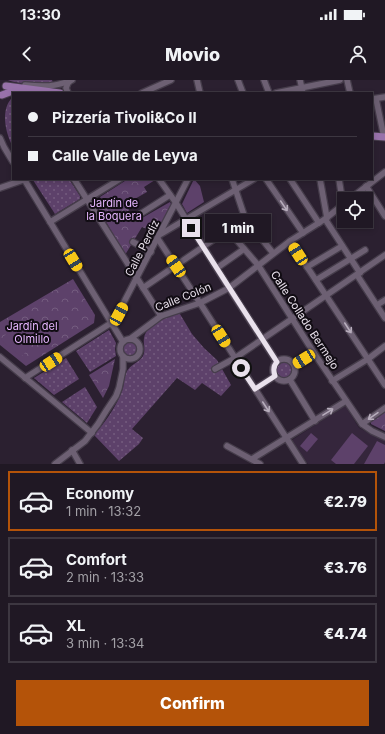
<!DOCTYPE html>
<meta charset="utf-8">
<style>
:root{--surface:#201824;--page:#2d2531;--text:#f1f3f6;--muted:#a2a0a6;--line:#3d3741;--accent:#b45309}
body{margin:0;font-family:Inter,sans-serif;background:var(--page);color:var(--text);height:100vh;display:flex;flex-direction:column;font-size:15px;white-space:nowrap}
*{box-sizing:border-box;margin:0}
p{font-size:13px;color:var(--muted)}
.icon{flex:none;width:22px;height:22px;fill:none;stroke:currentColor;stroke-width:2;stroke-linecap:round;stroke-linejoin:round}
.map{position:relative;height:384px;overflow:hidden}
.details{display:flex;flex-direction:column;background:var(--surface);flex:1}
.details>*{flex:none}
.hud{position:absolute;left:12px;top:12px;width:361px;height:88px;border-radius:0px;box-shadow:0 2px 6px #0003,0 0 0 1px var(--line);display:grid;align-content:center;height:88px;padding:0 16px;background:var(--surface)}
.tools{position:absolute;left:337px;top:112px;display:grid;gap:8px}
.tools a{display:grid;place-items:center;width:36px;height:36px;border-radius:0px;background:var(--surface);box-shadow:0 2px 6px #0003,0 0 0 1px var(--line);font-size:20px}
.end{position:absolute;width:18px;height:18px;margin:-9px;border:5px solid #e9e1ec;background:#111;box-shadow:0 0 0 2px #111}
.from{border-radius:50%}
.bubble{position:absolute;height:28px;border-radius:0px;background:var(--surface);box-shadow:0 2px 6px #0003,0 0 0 1px var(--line);font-size:13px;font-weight:800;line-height:28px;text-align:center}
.car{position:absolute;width:12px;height:24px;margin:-12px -6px;border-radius:5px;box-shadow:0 0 3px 1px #0007;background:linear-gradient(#f5c518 24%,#345 0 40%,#f5c518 0 76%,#345 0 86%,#f5c518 0)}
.hud b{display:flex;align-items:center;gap:14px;height:38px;font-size:15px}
.hud b+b{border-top:1px solid var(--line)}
.hud i{width:10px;height:10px;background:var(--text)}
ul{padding:7px 0 0;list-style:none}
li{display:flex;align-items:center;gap:12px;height:60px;margin:0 8px 6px;padding:0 8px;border:2px solid var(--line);border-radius:0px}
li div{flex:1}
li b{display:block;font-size:15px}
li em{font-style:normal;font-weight:800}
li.on{border-color:var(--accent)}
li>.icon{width:36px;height:36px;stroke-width:1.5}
.button{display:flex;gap:8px;margin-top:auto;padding:8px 16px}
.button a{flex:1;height:46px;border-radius:0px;background:var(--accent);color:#fff;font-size:16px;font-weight:800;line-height:46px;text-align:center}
.status{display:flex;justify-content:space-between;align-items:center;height:28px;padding:0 20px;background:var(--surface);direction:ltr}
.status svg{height:11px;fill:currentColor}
header{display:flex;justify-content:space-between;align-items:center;height:52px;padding:0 16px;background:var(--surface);font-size:18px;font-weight:800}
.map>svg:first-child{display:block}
</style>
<div class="status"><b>13:30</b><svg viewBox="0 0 49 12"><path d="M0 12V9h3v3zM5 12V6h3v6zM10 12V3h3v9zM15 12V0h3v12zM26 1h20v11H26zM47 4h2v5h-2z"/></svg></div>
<header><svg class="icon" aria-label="back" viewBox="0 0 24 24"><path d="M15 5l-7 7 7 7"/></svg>Movio<svg class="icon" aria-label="person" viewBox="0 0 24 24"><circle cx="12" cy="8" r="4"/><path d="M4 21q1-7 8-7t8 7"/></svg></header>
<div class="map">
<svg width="385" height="384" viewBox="0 0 385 384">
<defs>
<pattern id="grass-dots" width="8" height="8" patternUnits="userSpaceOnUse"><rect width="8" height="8" fill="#5d416a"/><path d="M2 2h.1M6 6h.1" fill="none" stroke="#745c7f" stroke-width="1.8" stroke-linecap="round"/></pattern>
<pattern id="park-crowns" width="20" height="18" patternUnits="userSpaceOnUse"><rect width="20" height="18" fill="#5d416a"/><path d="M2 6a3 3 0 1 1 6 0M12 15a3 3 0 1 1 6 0" fill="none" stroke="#745c7f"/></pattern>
</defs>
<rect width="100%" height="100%" fill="#2b2030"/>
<polygon fill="#35263c" points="343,327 346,327 359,348 385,361 385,384 308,384 292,360"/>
<g fill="url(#grass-dots)">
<path d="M8,0h44l1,3c-12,0 -34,2 -45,-3z"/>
<path d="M13,17v50c-8,-14 -13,-39 0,-50z"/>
<polygon points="35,99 69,99 80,116 80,119 55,134 33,100"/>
<path d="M180,234l12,20 12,14 13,12 14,25 -10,11 -19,-13 -7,7 -18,-12 -45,51 11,9 -4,6 -20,17 -25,-26c11,-12 24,-31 29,-47 1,-5 1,-10 3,-15 4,-9 13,-10 17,-17 3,-6 0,-12 1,-18 1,-8 11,-16 18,-20 5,-2 12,-3 18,-4z"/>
<polygon points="109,250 116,263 115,269 116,276 90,292 76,271"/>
<circle cx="130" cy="269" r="7"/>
<polygon points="66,278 79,299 54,315 34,298"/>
<circle cx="285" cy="290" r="10"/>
<polygon points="85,307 97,327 87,343 62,322"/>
</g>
<g fill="url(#park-crowns)">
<polygon points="128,99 154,99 155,100 144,107 147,112 126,124 135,142 170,122 171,124 156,153 142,147 125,175 96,124 102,121 100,117"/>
<polygon points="73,199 95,235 94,243 26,286 0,265 0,242"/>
<polygon points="115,279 109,306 103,318 89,295"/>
<polygon points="385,332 385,351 371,344 371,342"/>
</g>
<g fill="#5d416a">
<polygon points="194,99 200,106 204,122 187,133 182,124"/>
<polygon points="16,249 29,268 22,276 19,275 9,266 8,266 1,260 4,256"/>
<polygon points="311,353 318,359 307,372 300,366"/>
<polygon points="352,353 368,366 354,384 336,384 331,380"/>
<polygon points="377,361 385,365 385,382 384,384 364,384"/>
</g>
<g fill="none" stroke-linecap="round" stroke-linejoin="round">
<g stroke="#463d4b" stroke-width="8">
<g id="minor">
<polyline points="197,0 200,13"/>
<polyline points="238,0 243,13"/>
<polyline points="264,0 269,13"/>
<polyline points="300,0 303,13"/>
<polyline points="347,0 350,13"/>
<path d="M25,5c19,2 30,2 47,-5"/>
<polyline points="68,13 66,8 68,3 70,1"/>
<polyline points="142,13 171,0"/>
<polyline points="276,13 340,0"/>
<polyline points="372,19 385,17"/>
<polyline points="376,19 384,57"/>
<polyline points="0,58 4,67 13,82"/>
<polyline points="24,99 123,262"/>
<polyline points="74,99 161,236"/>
<polyline points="159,99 176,123 229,208 277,282"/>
<polyline points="232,99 245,138 273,173"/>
<polyline points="266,99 303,153"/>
<polyline points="290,99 319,143"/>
<polyline points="320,99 327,138"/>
<polyline points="339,99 343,125"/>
<polyline points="366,106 385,136"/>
<polyline points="0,108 26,99"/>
<polyline points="350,119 385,92"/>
<polyline points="134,138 170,115"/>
<polyline points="325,139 360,193"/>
<polyline points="50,142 120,99"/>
<polyline points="228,150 258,185 314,273 362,344 372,351 385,357"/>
<polyline points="161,154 254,99"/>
<polyline points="158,159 200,223 303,384"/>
<polyline points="290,161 385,305"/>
<polyline points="133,162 151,172"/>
<polyline points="307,187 342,166"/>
<polyline points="217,188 244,169"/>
<polyline points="357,195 385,238"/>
<polyline points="316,200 365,170"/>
<polyline points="143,208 245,138"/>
<polyline points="377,225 385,220"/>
<polyline points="112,245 188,99"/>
<polyline points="130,259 161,236 200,223 229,208 290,161 325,139 344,124"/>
<circle cx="130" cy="269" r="10"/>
<polyline points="0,277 92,353"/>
<circle cx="284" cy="290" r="11"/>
<polyline points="295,285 314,273"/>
<polyline points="215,289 235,278 385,175"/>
<polyline points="25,298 111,243"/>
<polyline points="290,300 315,341"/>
<polyline points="332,301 368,279 385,266"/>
<polyline points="255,309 275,296"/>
<polyline points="362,344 385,328"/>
<polyline points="227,366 260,384"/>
<polyline points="72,370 80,384"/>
<polyline points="252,379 346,321"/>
<polyline points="55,384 85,361 98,344 106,331 116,316 119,308 123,289 123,276"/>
</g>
</g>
<g stroke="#463d4b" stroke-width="9">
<g id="major">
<polyline points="6,6 60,13"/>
<polyline points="2,15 10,12 23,11"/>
<polyline points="372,56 385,57"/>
</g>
</g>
<use href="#minor" stroke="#6d6073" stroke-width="5.5"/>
<use href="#major" stroke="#9872aa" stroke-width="7"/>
</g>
<defs><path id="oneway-shaft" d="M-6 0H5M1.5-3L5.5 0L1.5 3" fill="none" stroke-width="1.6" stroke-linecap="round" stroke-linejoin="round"/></defs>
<g stroke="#b7adbc">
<use href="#oneway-shaft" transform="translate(284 126) rotate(56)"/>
<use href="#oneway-shaft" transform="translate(348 248) rotate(57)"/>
<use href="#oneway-shaft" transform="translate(266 327) rotate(57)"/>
<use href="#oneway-shaft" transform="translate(328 332) rotate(-32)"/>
<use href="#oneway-shaft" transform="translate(373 336) rotate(145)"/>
</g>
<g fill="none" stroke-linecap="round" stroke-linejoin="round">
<path stroke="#e9e1ec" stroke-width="5" d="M191,148l86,134c-4,4 -4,8 -2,14l-20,13 -14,-21"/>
</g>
<g text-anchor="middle" stroke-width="4" stroke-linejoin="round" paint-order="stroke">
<g font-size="11" fill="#e6b6fe" stroke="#110c13">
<text x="114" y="127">Jardín de<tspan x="114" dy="13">la Boquera</tspan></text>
<text x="32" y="250">Jardín del<tspan x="32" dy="13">Olmillo</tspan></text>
</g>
<g font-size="11" fill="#e9e1ec" stroke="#110c13">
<text transform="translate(142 168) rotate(-63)" y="4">Calle Perdiz</text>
<text transform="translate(183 217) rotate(-22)" y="4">Calle Colón</text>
<text transform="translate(305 240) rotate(57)" y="4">Calle Collado Bermejo</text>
</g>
</g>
</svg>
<div class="tools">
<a><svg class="icon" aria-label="locate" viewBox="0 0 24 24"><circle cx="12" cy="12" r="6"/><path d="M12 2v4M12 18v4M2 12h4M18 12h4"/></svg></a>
</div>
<i class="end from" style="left:241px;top:288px"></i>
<i class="end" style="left:191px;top:148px"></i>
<div class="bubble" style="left:205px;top:134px;width:66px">1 min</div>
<i class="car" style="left:298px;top:174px;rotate:327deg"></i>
<i class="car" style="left:73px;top:180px;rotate:149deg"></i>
<i class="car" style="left:176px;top:186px;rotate:326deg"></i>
<i class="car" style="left:119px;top:234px;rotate:28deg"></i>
<i class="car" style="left:221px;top:256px;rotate:148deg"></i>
<i class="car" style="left:304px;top:279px;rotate:238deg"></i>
<i class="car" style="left:51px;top:282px;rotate:57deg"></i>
<div class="hud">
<b><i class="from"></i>Pizzería Tivoli&amp;Co II</b>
<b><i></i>Calle Valle de Leyva</b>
</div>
</div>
<section class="details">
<ul>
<li class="on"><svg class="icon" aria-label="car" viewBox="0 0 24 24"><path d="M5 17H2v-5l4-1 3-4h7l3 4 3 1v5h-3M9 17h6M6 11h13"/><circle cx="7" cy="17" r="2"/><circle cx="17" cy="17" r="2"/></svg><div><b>Economy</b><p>1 min · 13:32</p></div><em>€2.79</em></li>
<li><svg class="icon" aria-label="car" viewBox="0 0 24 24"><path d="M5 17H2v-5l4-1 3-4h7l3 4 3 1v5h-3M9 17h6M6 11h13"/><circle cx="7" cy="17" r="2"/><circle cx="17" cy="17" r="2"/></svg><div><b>Comfort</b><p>2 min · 13:33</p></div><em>€3.76</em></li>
<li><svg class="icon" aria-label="car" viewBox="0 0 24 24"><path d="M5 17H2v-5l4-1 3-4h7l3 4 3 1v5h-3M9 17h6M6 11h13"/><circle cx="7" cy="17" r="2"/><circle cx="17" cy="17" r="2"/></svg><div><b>XL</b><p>3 min · 13:34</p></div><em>€4.74</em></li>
</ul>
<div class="button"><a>Confirm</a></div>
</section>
